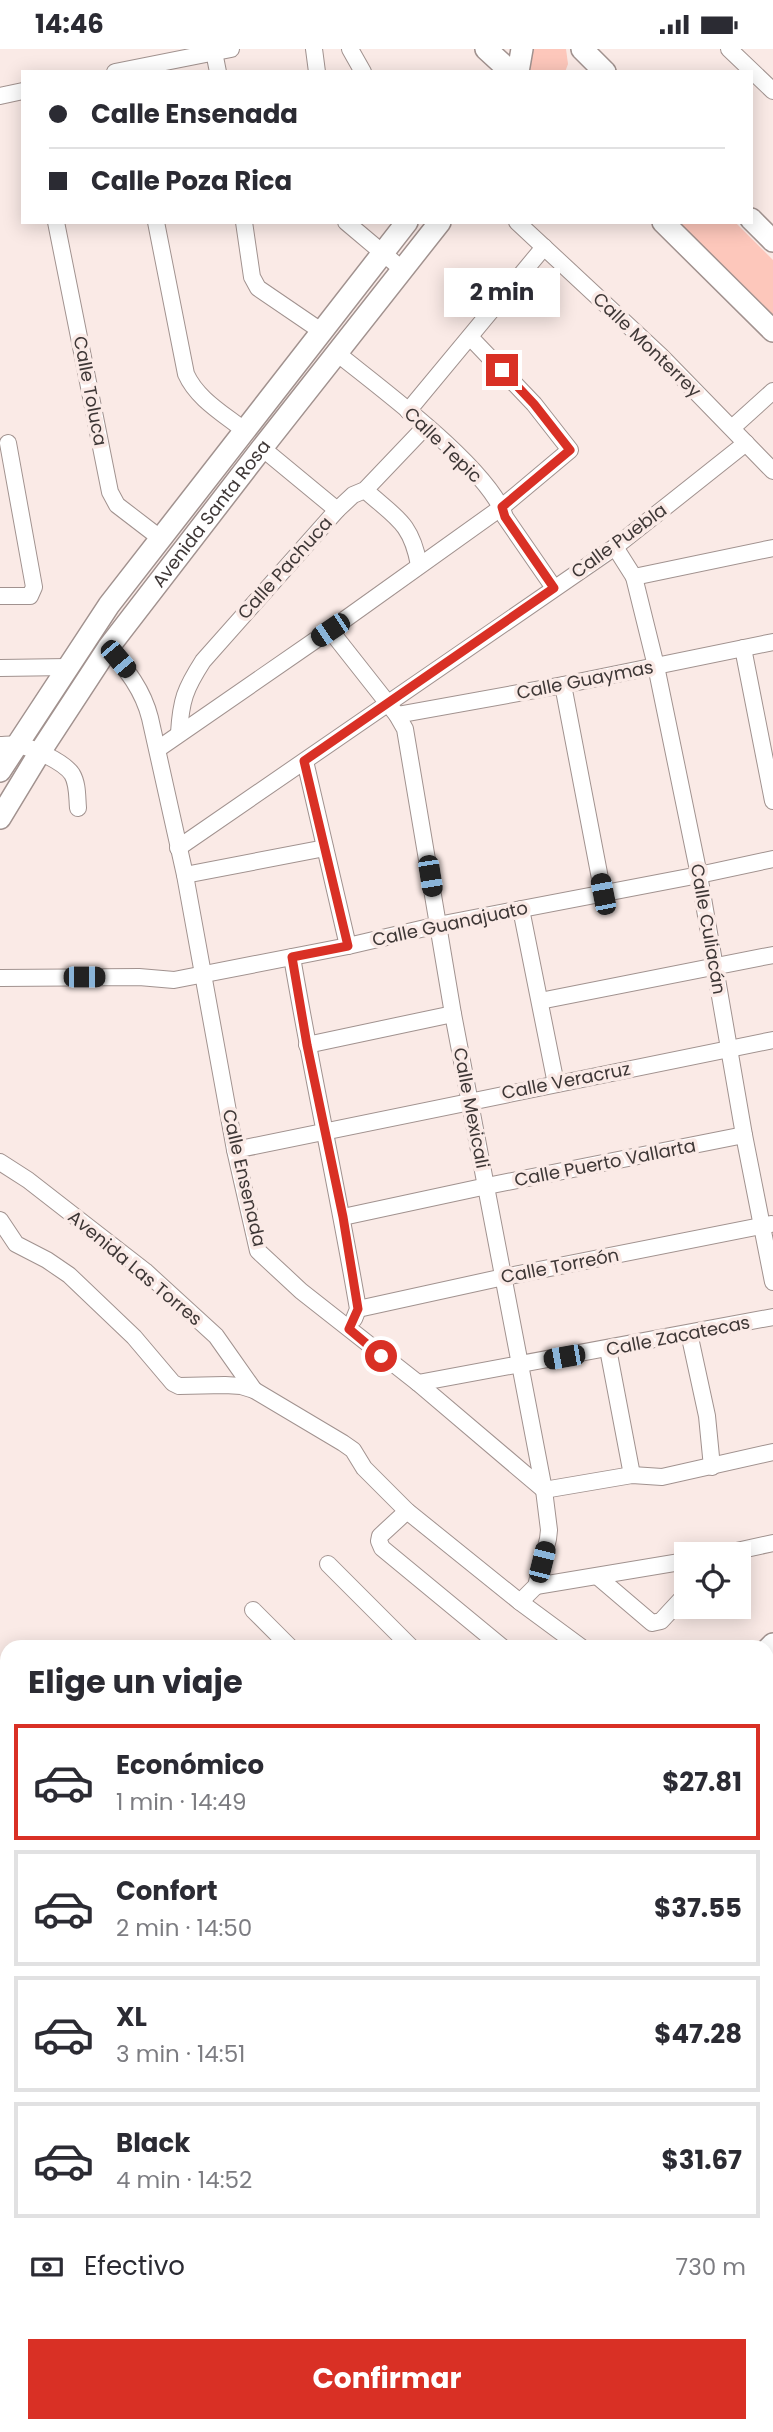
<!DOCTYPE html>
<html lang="es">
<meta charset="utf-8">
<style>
:root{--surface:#fff;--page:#f2f2f3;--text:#2b2b33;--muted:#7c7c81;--line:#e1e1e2;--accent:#d93025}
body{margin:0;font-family:Poppins,sans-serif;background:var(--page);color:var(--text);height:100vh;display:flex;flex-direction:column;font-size:26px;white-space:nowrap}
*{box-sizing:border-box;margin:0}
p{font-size:23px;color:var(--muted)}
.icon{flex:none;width:38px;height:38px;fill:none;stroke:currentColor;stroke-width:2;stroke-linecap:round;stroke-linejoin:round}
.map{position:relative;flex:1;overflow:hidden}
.side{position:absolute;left:0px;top:1591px;width:774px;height:793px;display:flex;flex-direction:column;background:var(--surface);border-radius:21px 21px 0 0;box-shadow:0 4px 18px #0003}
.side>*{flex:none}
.banner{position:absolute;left:21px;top:21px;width:732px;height:154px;border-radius:0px;box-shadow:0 4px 18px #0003;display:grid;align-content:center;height:154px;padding:0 28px;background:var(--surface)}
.buttons{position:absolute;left:674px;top:1493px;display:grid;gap:14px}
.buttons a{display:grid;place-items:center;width:77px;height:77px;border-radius:0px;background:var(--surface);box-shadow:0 4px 18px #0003;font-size:35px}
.end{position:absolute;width:32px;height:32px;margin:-16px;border:9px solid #d93025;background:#fff;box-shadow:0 0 0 4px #fff}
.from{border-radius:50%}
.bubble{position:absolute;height:49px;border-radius:0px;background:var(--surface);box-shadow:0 4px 18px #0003;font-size:23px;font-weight:700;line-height:49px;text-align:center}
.car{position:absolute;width:21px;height:42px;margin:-21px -10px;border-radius:9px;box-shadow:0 0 5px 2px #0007;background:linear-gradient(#222 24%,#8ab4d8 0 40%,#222 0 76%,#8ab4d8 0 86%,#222 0)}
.banner b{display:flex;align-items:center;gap:24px;height:66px;font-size:26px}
.banner b+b{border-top:2px solid var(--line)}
.banner i{width:18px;height:18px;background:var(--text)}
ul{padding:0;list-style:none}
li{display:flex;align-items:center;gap:21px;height:116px;margin:0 14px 10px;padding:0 14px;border:4px solid var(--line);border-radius:0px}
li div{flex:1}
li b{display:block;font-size:26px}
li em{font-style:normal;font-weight:700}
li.active{border-color:var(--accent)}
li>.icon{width:63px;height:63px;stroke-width:1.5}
h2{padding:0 28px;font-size:32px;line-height:84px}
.pay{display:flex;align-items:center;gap:18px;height:77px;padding:0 28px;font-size:26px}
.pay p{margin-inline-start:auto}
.action{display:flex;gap:14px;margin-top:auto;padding:14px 28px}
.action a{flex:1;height:80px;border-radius:0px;background:var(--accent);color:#fff;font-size:28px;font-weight:700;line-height:80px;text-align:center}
.status{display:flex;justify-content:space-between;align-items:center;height:49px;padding:0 35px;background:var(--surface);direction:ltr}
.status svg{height:19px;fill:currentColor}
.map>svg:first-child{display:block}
</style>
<div class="status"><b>14:46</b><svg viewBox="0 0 49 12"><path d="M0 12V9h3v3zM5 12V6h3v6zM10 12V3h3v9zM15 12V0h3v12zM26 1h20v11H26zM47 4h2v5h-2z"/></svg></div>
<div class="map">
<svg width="773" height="2383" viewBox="0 0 773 2383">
<rect width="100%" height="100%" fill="#faeae6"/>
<g fill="#fdc7bb">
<polygon points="527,0 566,0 568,15 565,23 527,23"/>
<polygon points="671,173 735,173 773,211 773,277"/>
<polygon points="773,1668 773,1723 767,1717 766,1674"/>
<polygon points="0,1975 7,1982 7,2298 0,2305"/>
</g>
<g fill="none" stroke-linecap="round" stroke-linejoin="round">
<g stroke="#a1928f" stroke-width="18">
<g id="minor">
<polyline points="314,0 317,23"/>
<polyline points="350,0 363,23"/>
<polyline points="729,0 773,42"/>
<polyline points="214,3 218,23"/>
<polyline points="115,23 231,0"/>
<polyline points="0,47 23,42"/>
<polyline points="56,173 110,443 117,456 160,489"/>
<path d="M156,173l30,152c11,25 38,40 59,57"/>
<polyline points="244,173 252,228 258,239 321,282"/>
<polyline points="346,173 403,221"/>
<polyline points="517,173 661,307 773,422"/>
<path d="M338,305c42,34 151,114 167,163l49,71"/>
<polyline points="408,362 544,198"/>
<polyline points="732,379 773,342"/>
<polyline points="262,399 337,461"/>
<path d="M365,441c31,28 46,32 54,75"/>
<polyline points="615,498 634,528 773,499"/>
<polyline points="634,528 656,617 699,826 744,1086 773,1233"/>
<polyline points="0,547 30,547 34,538 8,394"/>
<polyline points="330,581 397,666 405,680 453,965 544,1441 549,1481 548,1490 536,1537 520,1553"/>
<path d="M108,599c19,22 35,42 42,70l35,157 50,275 23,101 43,40 117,92 126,107 88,-15 30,2 111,-25"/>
<polyline points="743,599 773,752"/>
<polyline points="0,619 68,618"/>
<polyline points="563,636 603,845"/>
<polyline points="397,666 563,636 773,593"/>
<path d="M179,684c2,-33 6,-44 24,-72l134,-151 16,-15 12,-5 61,-64"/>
<path d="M0,696c5,0 12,-1 17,0 15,2 47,17 55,29 6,10 5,23 6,34"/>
<polyline points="158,700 330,581 502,458 570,401 534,355 470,288"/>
<polyline points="305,712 348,897"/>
<polyline points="178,799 615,498 746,394"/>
<polyline points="185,826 325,799"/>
<polyline points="521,860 556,1035"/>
<path d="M292,908c20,118 46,234 66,352l-4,10"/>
<polyline points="0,929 139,928 174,931 348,897 438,876 699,826 773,810"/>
<polyline points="540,952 773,906"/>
<polyline points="307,996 453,965"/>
<polyline points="235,1101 773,991"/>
<polyline points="0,1113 28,1131 145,1222 216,1287 254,1341"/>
<polyline points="343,1168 487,1137 744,1086"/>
<polyline points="0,1171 16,1195 47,1211 69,1226 134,1288 173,1334 179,1337 225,1336 241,1337 254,1341 343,1394 353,1401 364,1419 407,1462 520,1553 581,1598"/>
<polyline points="358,1260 504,1228 771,1175"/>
<polyline points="689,1284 707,1367 712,1418"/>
<polyline points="608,1300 632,1426"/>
<polyline points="418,1334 773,1268"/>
<polyline points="407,1462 380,1487 379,1492 382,1499 502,1598"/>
<polyline points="723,1505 773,1494"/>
<polyline points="328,1515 411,1598"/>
<polyline points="598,1528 652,1574 661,1572 686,1545"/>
<polyline points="536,1537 686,1512"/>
<polyline points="253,1561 290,1598"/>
<polyline points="766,1746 773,1752"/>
<polyline points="766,1806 773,1812"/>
<polyline points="766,1916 773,1917"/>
<polyline points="766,1988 773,1989"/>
<polyline points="766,2044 773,2037"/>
<polyline points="766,2065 773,2067"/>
<polyline points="766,2150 768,2156 766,2163"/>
<polyline points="766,2315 773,2321"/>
<polyline points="766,2373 773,2372"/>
<polyline points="50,2376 57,2383"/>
<polyline points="179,2376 186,2383"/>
<polyline points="604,2376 610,2383"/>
<polyline points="204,2383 210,2376"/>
<polyline points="337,2383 344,2376"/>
<polyline points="710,2383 733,2376"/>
</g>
</g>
<g stroke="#a1928f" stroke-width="24">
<g id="major">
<polyline points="486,0 511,23"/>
<polyline points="582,0 605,23"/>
<polyline points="518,23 522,0"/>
<polyline points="751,170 773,192"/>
<polyline points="663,173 773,282"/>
<polyline points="0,722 109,556 407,173"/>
<path id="s1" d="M0,769l40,-66 68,-104 154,-200 178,-226"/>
<polyline points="766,1602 773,1595"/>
<polyline points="766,1641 773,1635"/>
<polyline points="0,2370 7,2363"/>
<polyline points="28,2383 34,2376"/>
</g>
</g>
<g stroke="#a1928f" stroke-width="27">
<g id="highway">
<polyline points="0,1867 7,1874"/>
<polyline points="0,1893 7,1900"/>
<polyline points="0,1940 7,1947"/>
<polyline points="441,2376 448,2383"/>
<polyline points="485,2376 492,2383"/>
<polyline points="509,2376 515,2383"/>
</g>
</g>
<use href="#minor" stroke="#fff" stroke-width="16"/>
<use href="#major" stroke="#fff" stroke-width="21"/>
<use href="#highway" stroke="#fff" stroke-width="24"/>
</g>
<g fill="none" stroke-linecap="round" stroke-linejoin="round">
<polyline stroke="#d93025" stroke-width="9" points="381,1307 349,1280 358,1260 343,1168 307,996 292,908 348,897 304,712 554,539 505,468 502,458 570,401 534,355 502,321"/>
</g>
<g text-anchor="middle" stroke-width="7" stroke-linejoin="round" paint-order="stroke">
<g font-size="18" fill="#3e3736" stroke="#faeae6">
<text transform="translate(647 296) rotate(44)" y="6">Calle Monterrey</text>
<text transform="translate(90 342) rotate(79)" y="6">Calle Toluca</text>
<text transform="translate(443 396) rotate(44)" y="6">Calle Tepic</text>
<text dy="6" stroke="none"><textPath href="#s1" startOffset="371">Avenida Santa Rosa</textPath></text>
<text transform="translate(619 492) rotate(-36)" y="6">Calle Puebla</text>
<text transform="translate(285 519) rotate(-48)" y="6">Calle Pachuca</text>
<text transform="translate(585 631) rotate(-11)" y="6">Calle Guaymas</text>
<text transform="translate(450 875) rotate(-12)" y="6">Calle Guanajuato</text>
<text transform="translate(708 880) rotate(80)" y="6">Calle Culiacán</text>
<text transform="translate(566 1032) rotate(-11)" y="6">Calle Veracruz</text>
<text transform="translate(471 1059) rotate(79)" y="6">Calle Mexicali</text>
<text transform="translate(605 1114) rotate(-11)" y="6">Calle Puerto Vallarta</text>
<text transform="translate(244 1129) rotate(77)" y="6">Calle Ensenada</text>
<text transform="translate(560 1217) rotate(-11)" y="6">Calle Torreón</text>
<text transform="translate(135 1219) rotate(40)" y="6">Avenida Las Torres</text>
<text transform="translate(678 1287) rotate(-11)" y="6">Calle Zacatecas</text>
</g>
</g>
</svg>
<div class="buttons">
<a><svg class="icon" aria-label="locate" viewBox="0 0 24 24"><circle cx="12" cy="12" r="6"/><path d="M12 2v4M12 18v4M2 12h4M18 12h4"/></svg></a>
</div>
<i class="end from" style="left:381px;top:1307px"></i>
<i class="end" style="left:502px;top:321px"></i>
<div class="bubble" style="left:444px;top:219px;width:116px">2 min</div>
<i class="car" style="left:330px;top:581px;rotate:236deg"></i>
<i class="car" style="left:118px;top:610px;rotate:140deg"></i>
<i class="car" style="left:430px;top:827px;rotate:171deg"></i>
<i class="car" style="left:603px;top:845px;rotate:349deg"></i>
<i class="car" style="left:84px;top:928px;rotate:90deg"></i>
<i class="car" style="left:564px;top:1308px;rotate:260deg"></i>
<i class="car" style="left:542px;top:1513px;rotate:14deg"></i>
<div class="banner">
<b><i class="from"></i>Calle Ensenada</b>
<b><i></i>Calle Poza Rica</b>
</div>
<section class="side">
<h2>Elige un viaje</h2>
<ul>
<li class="active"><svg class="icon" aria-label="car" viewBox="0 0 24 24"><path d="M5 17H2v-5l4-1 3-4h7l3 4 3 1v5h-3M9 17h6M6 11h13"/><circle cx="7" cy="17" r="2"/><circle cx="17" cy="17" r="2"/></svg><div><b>Económico</b><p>1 min · 14:49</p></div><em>$27.81</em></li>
<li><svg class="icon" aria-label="car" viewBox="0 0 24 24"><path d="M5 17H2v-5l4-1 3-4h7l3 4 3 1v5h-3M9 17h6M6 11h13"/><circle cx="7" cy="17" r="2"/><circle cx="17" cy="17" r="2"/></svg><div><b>Confort</b><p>2 min · 14:50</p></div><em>$37.55</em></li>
<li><svg class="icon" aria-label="car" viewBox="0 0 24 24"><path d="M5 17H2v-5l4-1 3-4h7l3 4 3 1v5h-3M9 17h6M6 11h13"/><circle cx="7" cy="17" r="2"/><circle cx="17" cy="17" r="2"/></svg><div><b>XL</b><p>3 min · 14:51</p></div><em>$47.28</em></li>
<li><svg class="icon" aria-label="car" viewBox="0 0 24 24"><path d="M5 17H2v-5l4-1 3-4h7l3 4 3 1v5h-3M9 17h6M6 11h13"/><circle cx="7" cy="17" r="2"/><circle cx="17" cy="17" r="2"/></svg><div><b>Black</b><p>4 min · 14:52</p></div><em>$31.67</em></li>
</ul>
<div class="pay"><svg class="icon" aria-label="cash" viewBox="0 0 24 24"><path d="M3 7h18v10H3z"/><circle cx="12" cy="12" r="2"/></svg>Efectivo<p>730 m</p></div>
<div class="action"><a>Confirmar</a></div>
</section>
</div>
